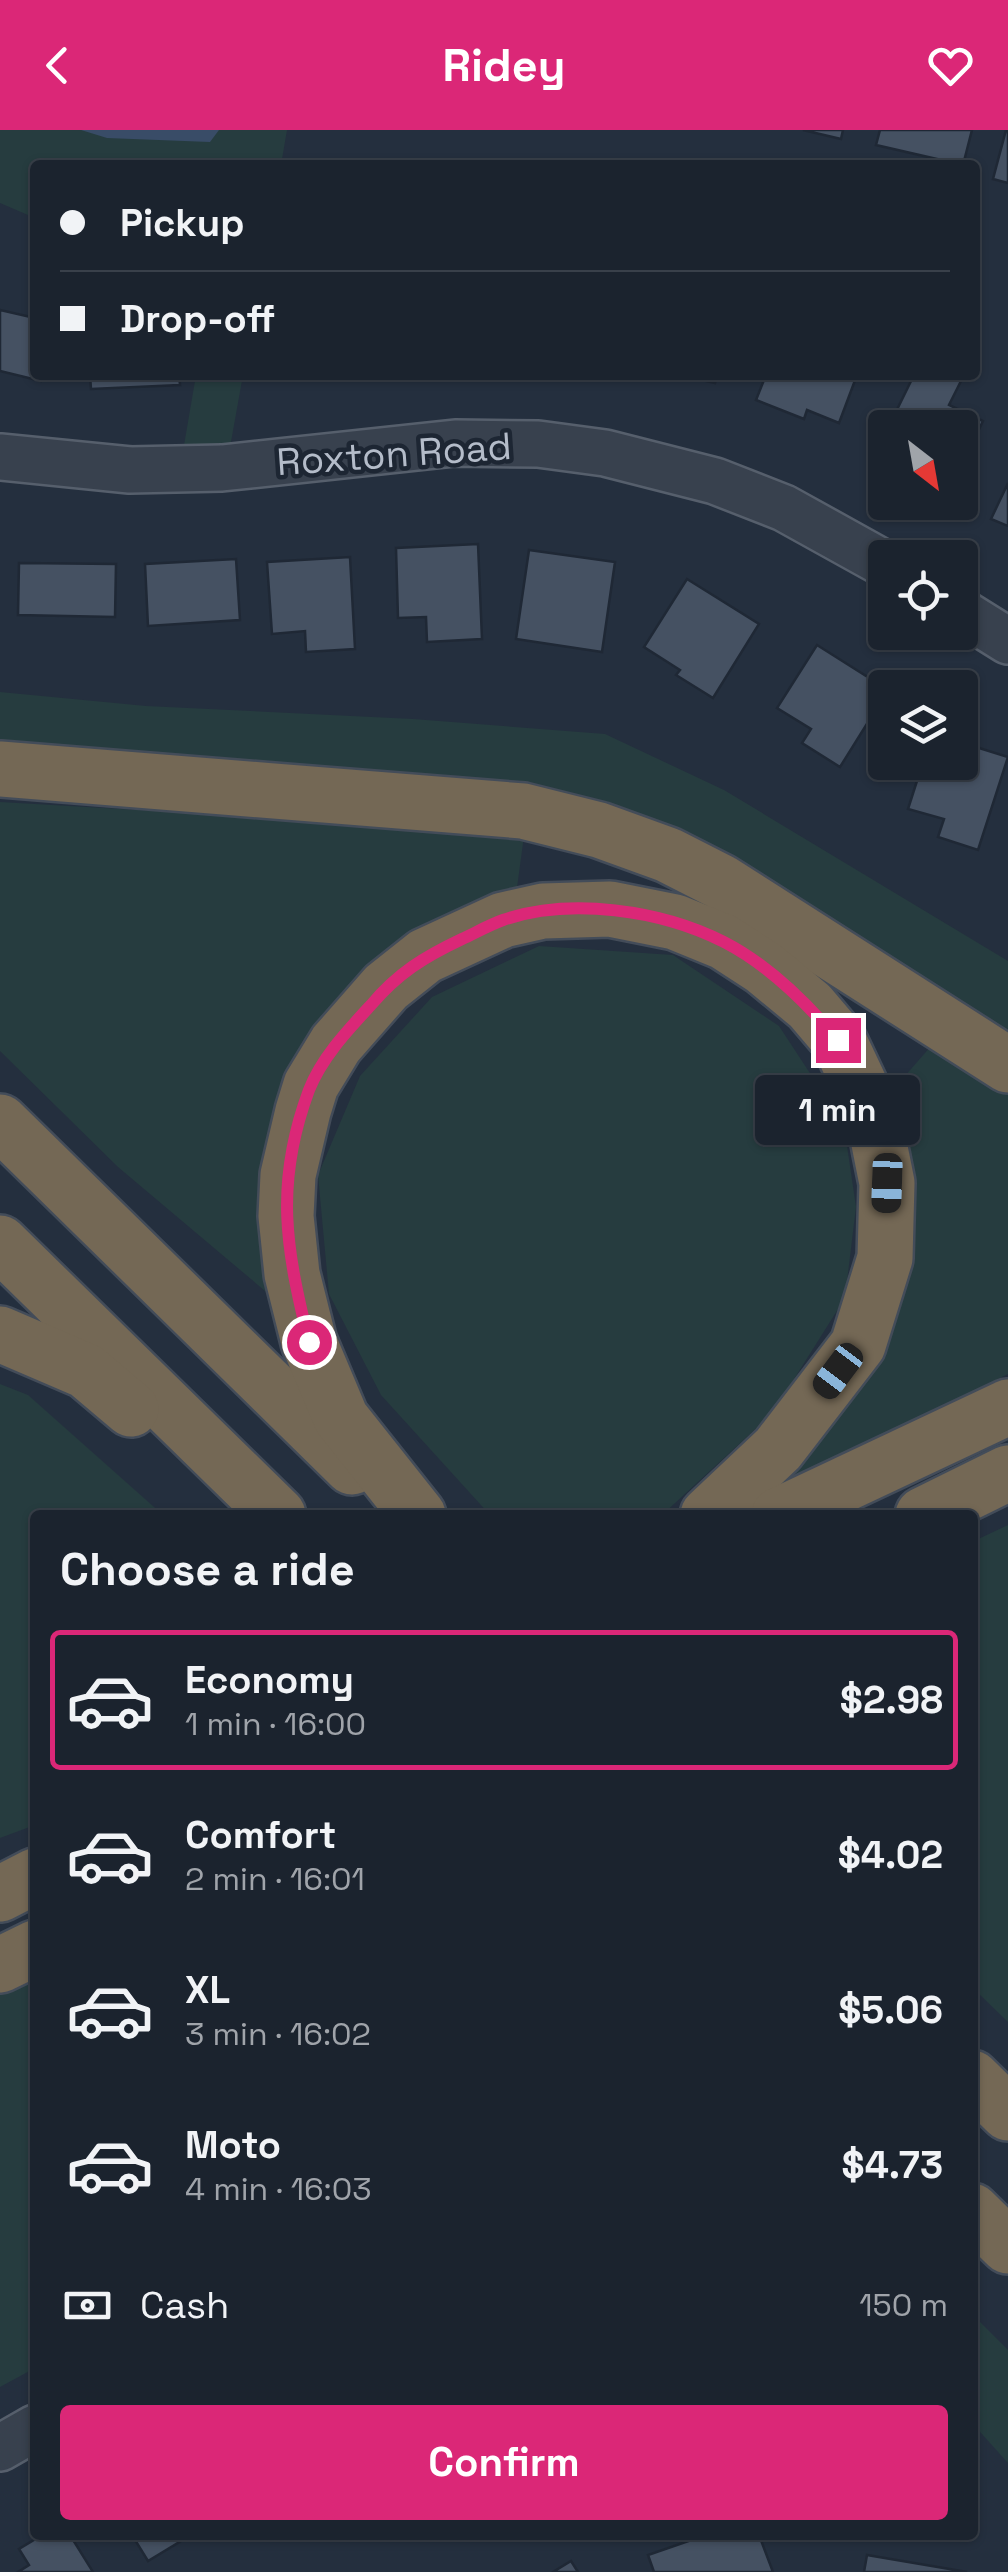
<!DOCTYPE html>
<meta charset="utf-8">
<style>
:root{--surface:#1b232e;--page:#282f3a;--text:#f1f3f6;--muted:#a0a4aa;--line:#39404a;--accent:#db2777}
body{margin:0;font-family:"Space Grotesk",sans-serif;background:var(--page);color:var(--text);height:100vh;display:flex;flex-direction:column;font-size:38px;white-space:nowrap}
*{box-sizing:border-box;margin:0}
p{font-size:32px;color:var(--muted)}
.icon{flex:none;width:55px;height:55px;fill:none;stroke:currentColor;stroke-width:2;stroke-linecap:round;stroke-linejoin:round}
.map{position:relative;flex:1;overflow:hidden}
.drawer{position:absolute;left:30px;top:1380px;width:948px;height:1030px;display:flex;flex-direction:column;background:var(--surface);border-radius:10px;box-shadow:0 2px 8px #0004,0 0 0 2px var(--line)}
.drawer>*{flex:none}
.top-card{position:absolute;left:30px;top:30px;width:950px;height:220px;border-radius:10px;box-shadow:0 2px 8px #0004,0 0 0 2px var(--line);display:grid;align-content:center;height:220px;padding:0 30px;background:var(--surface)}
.needle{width:65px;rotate:149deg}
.controls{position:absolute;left:868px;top:280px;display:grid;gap:20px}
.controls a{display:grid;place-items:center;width:110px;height:110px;border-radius:10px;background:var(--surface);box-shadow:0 2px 8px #0004,0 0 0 2px var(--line);font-size:50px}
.end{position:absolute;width:45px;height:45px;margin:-22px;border:12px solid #db2777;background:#fff;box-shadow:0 0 0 5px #fff}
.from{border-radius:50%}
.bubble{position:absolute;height:70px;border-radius:10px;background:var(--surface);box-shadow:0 2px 8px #0004,0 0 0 2px var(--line);font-size:32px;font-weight:700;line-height:70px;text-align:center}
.car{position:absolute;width:30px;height:60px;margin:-30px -15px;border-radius:12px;box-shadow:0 0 8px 2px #0007;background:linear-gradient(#222 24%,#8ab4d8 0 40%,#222 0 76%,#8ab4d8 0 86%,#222 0)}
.top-card b{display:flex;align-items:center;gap:35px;height:95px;font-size:38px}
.top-card b+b{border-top:2px solid var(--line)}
.top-card i{width:25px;height:25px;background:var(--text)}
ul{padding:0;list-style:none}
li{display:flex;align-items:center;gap:30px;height:140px;margin:0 20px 15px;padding:0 10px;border:5px solid transparent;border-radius:10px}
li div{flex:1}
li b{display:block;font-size:38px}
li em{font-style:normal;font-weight:700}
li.active{border-color:var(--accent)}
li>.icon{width:90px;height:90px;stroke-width:1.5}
h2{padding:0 30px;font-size:45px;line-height:120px}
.pay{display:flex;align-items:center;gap:25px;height:110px;padding:0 30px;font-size:38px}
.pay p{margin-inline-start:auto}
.action{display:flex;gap:20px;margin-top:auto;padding:20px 30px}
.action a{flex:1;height:115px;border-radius:10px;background:var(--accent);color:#fff;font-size:40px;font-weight:700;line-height:115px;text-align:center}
header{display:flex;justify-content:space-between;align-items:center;height:130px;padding:0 30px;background:var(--accent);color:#fff;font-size:45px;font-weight:700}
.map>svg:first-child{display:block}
</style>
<header><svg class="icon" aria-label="back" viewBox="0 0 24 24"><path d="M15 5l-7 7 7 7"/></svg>Ridey<svg class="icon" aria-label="heart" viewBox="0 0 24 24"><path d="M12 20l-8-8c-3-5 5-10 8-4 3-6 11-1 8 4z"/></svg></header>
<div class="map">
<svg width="1008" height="2442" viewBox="0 0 1008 2442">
<rect width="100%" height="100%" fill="#242f3e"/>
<g fill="#263c3f">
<polygon points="0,0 287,0 281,35 35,35 35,88 0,73"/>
<polygon points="196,245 243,245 229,323 182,327"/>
<polygon points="0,562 146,576 413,589 605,604 724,660 1008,831 1008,907 690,703 434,656 0,624"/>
<polygon points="0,672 310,690 524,706 516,765 343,864 271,1166 118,1037 0,921"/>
<polygon points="539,816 673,825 779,896 844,995 856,1077 845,1168 772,1284 662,1385 490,1385 381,1265 329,1164 318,1045 360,946 432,867"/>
<polygon points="932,915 1008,962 1008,1244 738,1378 842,1283 904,1158 909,1030 890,963"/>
<polygon points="0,1254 28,1265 163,1385 35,1385 35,1695 0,1708"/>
<polygon points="1008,1395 1008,1892 973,1858 972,1412"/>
<polygon points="35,1847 35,2238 0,2257 0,1864"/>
<polygon points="973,2185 1008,2220 1008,2333 973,2294"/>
</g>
<polygon fill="#394c67" points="81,0 219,0 210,12 107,8"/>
<g fill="#455162" stroke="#1f2835" stroke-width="2.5">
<polygon points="803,0 843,0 841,9"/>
<polygon points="880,0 972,0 963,35 876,15"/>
<polygon points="1006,0 1008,0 1008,53 993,49"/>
<polygon points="0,180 35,188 35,245 42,245 41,251 0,241"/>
<polygon points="90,245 179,245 180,255 91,259"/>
<polygon points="681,245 717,245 715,253"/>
<polygon points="766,245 857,245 839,293 807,280 804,289 756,270"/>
<polygon points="914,245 963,247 949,275 983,291 960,338 960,298 888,298"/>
<polygon points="885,304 885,329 875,324"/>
<polygon points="1008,353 1008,396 991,389"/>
<polygon points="478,414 482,509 427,512 426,487 398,488 396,418"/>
<polygon points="529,420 615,432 602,522 516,509"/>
<polygon points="350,427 355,519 306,522 305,501 272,504 267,432"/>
<polygon points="236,429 240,490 148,496 145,434"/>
<polygon points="19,433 116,434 115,487 18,485"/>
<polygon points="687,449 759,494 713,568 676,545 680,540 644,517"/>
<polygon points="817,515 885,558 885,565 840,637 802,613 811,599 777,578"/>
<polygon points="960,612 1008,627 978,720 938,707 944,689 908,679 923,632 960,632"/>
<polygon points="42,2405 70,2405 93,2442 18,2442 29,2435 19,2419"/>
<polygon points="132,2405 191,2405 148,2431"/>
<polygon points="706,2405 759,2405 773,2442 654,2442 648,2425"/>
<polygon points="867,2425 967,2442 864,2442"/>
<polygon points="571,2431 578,2442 553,2442"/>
</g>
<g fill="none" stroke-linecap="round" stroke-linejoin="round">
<g stroke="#565f6c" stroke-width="50">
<g id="street">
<polyline points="0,327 130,340 222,338 455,313 538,314 605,323 715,351 784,378 885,434"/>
<polyline points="960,481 1008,511"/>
<polyline points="0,2318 35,2298"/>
</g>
</g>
<g stroke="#434c59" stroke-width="60">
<g id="highway">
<polyline points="0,639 523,681 599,700 668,725 721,752 1008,935"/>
<polyline points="0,992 352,1337"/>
<polyline points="0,1113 278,1385"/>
<polyline points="0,1204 86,1241 131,1279"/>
<polyline points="418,1385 341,1288 309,1212 292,1144 286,1086 288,1045 303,981 311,955 336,914 386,857 425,826 503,790 543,781 610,779 675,792 724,812 764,838 810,876 838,909 873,983 887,1053 885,1128 858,1215 778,1319 708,1385"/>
<polyline points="779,1385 1008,1277"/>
<polyline points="923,1385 1008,1343"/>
<polyline points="0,1764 35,1746"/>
<polyline points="0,1835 35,1818"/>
<polyline points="972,1948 1008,1983"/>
<polyline points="972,2081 1008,2116"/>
</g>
</g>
<use href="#street" stroke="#38414e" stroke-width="45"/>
<use href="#highway" stroke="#746855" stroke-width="55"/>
</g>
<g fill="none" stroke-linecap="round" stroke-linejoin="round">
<path stroke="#db2777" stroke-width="12" d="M309,1212c-23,-93 -35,-158 0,-252 13,-33 39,-60 62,-85 27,-32 53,-48 91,-66 13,-6 27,-14 41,-19 67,-23 158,-10 221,22 45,23 82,60 114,98"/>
</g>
<g text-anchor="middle" stroke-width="9" stroke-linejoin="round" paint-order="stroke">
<g font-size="38" fill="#b4bcc9" stroke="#1d2633">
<text transform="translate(394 324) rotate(-4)" y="13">Roxton Road</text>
</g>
</g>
</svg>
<div class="controls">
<a><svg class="needle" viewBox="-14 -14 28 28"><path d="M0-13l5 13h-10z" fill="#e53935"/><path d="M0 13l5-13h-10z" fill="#a0a4aa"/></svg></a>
<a><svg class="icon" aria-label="locate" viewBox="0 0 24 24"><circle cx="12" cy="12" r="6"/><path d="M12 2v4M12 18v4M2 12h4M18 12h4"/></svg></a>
<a><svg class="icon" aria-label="layers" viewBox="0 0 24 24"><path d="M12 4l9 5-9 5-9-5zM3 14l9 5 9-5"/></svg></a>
</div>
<i class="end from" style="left:309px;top:1212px"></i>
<i class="end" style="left:838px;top:910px"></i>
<div class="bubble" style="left:755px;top:945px;width:165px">1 min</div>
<i class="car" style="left:887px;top:1053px;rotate:182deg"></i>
<i class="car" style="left:838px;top:1241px;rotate:217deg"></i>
<div class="top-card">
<b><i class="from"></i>Pickup</b>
<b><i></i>Drop-off</b>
</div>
<section class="drawer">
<h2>Choose a ride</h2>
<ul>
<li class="active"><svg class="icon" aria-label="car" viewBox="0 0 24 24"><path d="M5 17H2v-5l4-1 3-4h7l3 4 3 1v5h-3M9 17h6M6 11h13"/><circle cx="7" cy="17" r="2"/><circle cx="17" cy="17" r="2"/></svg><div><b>Economy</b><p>1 min · 16:00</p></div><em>$2.98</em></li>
<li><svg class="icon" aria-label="car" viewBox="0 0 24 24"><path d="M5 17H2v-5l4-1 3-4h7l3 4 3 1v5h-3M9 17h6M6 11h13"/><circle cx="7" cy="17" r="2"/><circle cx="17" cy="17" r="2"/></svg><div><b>Comfort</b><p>2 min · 16:01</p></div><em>$4.02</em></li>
<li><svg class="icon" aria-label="car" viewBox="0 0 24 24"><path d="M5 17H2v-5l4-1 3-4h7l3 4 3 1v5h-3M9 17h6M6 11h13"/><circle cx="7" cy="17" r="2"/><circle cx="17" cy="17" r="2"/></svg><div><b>XL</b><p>3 min · 16:02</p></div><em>$5.06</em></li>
<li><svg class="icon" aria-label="car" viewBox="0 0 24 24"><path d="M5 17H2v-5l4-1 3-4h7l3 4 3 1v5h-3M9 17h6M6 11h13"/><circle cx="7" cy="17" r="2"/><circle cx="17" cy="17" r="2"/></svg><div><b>Moto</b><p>4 min · 16:03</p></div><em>$4.73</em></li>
</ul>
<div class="pay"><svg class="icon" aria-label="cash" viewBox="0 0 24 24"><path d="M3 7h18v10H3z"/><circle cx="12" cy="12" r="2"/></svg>Cash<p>150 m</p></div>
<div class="action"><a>Confirm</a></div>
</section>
</div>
